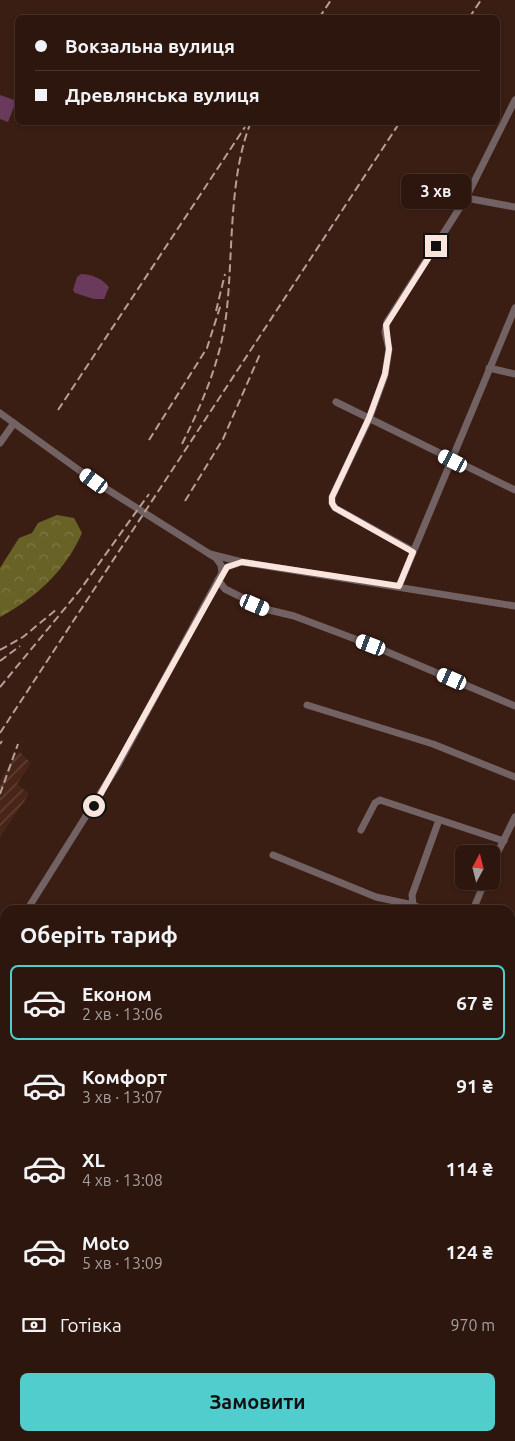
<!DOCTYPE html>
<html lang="uk">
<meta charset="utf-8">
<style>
:root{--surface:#2c160e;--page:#38231c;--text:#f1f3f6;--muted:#a69f9e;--line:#48352e;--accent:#52cdce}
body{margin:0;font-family:Ubuntu,sans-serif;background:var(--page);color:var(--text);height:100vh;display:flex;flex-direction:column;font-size:19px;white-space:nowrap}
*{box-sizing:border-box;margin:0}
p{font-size:16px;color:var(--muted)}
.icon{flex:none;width:28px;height:28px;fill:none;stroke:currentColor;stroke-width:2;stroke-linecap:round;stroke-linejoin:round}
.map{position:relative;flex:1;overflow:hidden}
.panel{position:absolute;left:0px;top:905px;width:515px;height:536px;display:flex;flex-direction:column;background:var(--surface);border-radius:15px 15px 0 0;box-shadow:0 1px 4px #0004,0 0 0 1px var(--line)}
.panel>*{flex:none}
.guide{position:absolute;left:15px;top:15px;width:485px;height:110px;border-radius:8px;box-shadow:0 1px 4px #0004,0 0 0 1px var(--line);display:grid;align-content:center;height:110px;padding:0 20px;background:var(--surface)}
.needle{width:32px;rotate:7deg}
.tools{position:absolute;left:455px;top:845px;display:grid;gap:10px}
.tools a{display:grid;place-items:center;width:45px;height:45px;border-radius:8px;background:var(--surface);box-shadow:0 1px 4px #0004,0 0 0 1px var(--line);font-size:25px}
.end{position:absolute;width:22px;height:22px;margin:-11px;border:6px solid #f9e5dd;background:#111;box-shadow:0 0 0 2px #111}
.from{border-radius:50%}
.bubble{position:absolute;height:35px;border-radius:8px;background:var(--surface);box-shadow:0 1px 4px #0004,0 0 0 1px var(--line);font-size:16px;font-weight:600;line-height:35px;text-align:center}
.car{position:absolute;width:15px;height:30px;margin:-15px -8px;border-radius:6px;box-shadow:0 0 4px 1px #0007;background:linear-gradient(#fff 24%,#345 0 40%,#fff 0 76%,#345 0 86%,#fff 0)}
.guide b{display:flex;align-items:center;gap:18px;height:48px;font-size:19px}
.guide b+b{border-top:1px solid var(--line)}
.guide i{width:12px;height:12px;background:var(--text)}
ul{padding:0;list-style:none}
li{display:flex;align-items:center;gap:15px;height:75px;margin:0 10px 8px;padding:0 10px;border:2px solid transparent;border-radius:8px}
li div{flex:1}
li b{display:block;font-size:19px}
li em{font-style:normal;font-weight:600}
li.selected{border-color:var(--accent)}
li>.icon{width:45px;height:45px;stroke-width:1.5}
h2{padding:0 20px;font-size:22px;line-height:60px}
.pay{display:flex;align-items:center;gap:12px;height:55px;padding:0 20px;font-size:19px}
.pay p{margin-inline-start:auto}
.primary-button{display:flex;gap:10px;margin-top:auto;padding:10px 20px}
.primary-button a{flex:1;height:58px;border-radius:8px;background:var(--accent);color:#111;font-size:20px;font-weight:600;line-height:58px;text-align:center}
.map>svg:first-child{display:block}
</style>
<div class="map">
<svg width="515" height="1441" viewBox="0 0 515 1441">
<defs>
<pattern id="industrial-furrows" width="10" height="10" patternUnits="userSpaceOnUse" patternTransform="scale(1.25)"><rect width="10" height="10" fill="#492518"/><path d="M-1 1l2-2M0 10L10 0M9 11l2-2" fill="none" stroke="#644439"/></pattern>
<pattern id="forest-crowns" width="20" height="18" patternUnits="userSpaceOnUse" patternTransform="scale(1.25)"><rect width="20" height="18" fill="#696226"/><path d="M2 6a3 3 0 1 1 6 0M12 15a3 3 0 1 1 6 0" fill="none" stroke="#7f7845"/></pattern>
</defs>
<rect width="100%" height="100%" fill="#3b1e13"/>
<polygon fill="#492518" points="407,1436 447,1436 460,1441 405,1441"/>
<g fill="url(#industrial-furrows)">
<polygon points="19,751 31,763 17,784 29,794 0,837 0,780"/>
<polygon points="510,1320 515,1322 515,1395 510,1392"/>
</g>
<polygon fill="#373311" points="515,916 515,949 510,947 510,925"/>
<path fill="url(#forest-crowns)" d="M57,515l17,3 8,15c-17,38 -45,64 -82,84v-49l19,-30 13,-5 6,-10z"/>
<g fill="#693a5b">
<polygon points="0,95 14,100 16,102 8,122 0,119"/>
<path d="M81,274c11,0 21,5 28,13l-5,12h-10l-19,-6 -2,-3 4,-13z"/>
</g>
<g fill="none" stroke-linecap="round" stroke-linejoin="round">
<g stroke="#736264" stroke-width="7">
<polyline points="466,198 515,207"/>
<polyline points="489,368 515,374"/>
<polyline points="336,402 515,490"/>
<polyline points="0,413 94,481 216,558 221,565 222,573 227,567 238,563"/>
<polyline points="0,443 14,423"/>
<polyline points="413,551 335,508 332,503 332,497 369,419 385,375 389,349 385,332 387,322 466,198 515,100"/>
<polyline points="210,554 242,562 515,606"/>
<polyline points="218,580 225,589 265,609 294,616 371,645 515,706"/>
<polyline points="399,586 515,308"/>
<polyline points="307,705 433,744 515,777"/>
<polyline points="361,830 375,803 380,800 504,841"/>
<polyline points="273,855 376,897 413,905 424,910"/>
<polyline points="491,866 515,817"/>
<polyline points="413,905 412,895 439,820"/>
<polyline points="27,910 118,765 222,573"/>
<polyline points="473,910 485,881"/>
<polyline points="0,951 5,944"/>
<polyline points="510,952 515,954"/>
<polyline points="510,1023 515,1025"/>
<polyline points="510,1091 515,1093"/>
<polyline points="510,1176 515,1165"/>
<polyline points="0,1177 5,1179"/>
<polyline points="0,1275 4,1276 5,1274"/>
<polyline points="510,1314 515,1317"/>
<polyline points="0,1364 5,1352"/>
<polyline points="0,1383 5,1385"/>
<polyline points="510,1399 515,1401"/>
<polyline points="119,1436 129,1441"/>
<polyline points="249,1441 251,1436"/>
</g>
<g stroke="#b69f96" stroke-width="2" stroke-dasharray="8 4" stroke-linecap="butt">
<polyline points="319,18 331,0"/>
<polyline points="469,18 481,0"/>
<polyline points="216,311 225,274"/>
<polyline points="58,410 245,127"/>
<polyline points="149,440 207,348 221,304"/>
<path d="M182,444c22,-44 40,-87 45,-136 6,-57 2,-133 24,-186"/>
<polyline points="185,501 223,439 260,354"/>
<polyline points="0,650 23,637 57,609"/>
<polyline points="0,661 20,646"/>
<polyline points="0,687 80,590 149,494"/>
<polyline points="0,733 400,122"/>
<polyline points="0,744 2,741"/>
<polyline points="0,794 18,744"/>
</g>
</g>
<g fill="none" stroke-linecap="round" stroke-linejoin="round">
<polyline stroke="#f9e5dd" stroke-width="6" points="94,806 227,567 242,562 399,586 413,552 335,508 332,503 332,497 369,418 385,374 389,349 386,325 436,246"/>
</g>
</svg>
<div class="tools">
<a><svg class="needle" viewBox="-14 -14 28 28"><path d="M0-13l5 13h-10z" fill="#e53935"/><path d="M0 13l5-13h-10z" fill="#a69f9e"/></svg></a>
</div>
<i class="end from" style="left:94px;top:806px"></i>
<i class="end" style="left:436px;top:246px"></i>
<div class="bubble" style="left:401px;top:174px;width:70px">3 хв</div>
<i class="car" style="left:453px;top:461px;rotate:297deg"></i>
<i class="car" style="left:94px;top:481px;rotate:306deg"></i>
<i class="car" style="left:255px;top:605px;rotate:113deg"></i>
<i class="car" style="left:371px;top:645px;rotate:291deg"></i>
<i class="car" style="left:452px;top:679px;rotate:294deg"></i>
<div class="guide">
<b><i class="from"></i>Вокзальна вулиця</b>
<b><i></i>Древлянська вулиця</b>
</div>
<section class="panel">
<h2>Оберіть тариф</h2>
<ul>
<li class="selected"><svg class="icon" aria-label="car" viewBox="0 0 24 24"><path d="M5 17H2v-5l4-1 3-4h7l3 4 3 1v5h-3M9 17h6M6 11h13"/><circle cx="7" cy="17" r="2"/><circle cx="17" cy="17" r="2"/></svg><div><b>Економ</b><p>2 хв · 13:06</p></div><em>67 ₴</em></li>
<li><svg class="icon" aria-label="car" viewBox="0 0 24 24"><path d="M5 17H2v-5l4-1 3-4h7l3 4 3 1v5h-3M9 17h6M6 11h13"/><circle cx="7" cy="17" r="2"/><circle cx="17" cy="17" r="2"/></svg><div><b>Комфорт</b><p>3 хв · 13:07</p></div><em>91 ₴</em></li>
<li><svg class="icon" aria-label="car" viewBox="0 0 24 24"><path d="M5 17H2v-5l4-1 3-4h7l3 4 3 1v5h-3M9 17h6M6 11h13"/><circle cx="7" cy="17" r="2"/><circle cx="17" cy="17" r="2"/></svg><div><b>XL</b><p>4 хв · 13:08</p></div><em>114 ₴</em></li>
<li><svg class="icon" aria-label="car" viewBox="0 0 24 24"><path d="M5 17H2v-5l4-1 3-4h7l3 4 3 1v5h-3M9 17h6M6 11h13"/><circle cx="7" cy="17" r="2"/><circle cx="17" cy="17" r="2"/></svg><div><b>Moto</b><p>5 хв · 13:09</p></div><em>124 ₴</em></li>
</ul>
<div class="pay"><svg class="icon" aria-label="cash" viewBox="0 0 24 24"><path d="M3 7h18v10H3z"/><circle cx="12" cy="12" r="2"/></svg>Готівка<p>970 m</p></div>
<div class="primary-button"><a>Замовити</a></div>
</section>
</div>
